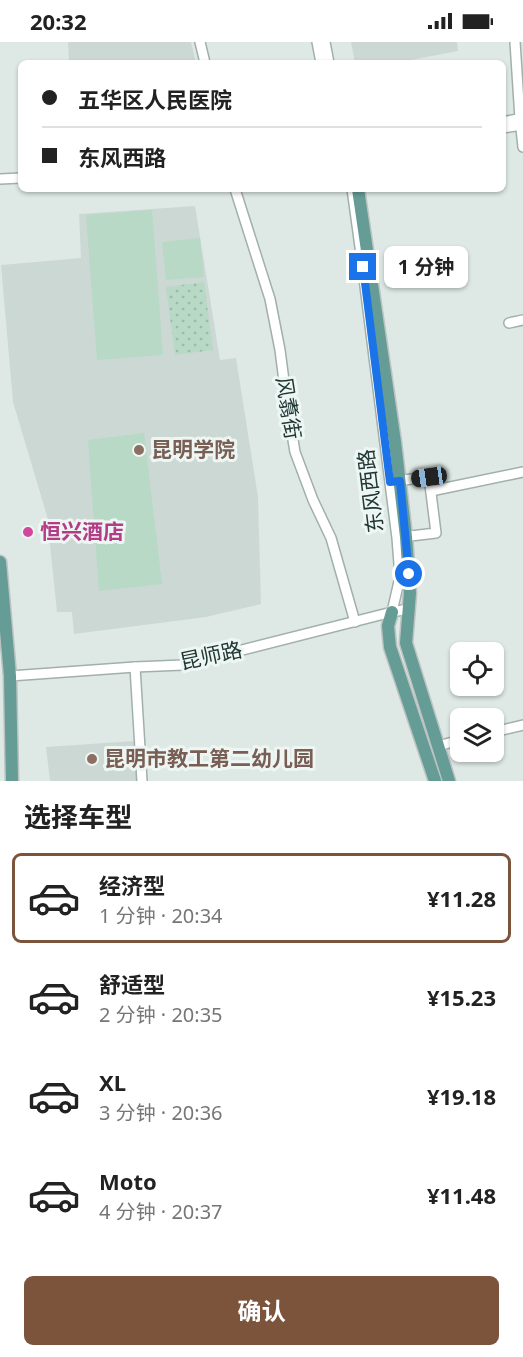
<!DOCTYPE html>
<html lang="zh">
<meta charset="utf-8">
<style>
:root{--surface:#fff;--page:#f2f2f2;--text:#222;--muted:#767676;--line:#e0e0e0;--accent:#7c543c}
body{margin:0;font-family:"Noto Sans","Noto Sans SC",sans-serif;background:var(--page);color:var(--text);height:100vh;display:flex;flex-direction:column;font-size:22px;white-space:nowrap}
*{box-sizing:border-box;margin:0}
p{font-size:20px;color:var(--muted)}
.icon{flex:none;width:33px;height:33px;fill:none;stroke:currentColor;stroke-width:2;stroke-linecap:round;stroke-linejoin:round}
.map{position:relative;height:739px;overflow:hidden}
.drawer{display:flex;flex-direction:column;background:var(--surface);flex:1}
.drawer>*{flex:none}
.guide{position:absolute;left:18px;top:18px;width:488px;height:132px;border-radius:9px;box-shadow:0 2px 4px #0004;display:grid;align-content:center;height:132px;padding:0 24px;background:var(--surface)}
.controls{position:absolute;left:450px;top:600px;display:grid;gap:12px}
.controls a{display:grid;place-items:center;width:54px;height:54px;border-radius:9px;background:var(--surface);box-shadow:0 2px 4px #0004;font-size:30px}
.end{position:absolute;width:27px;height:27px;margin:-14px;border:8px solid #1a73e8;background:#fff;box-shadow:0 0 0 3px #fff}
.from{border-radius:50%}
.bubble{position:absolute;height:42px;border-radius:9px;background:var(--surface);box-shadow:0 2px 4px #0004;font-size:20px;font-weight:700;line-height:42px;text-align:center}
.car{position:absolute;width:18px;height:36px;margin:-18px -9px;border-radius:8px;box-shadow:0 0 4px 2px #0007;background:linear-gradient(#222 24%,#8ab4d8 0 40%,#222 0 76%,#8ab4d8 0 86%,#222 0)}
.guide b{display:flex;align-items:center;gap:21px;height:57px;font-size:22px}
.guide b+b{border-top:2px solid var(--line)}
.guide i{width:15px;height:15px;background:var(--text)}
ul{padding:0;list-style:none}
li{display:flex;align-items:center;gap:18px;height:90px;margin:0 12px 9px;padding:0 12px;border:3px solid transparent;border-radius:9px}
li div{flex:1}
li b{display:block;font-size:22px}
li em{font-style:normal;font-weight:700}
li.active{border-color:var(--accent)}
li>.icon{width:54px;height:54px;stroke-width:1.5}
h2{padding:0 24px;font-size:27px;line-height:72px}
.action{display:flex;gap:12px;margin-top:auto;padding:12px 24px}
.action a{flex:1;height:69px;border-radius:9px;background:var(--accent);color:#fff;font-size:24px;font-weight:700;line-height:69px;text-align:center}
.status{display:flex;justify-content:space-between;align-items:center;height:42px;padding:0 30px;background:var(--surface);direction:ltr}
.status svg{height:16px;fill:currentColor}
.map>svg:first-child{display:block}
</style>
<div class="status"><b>20:32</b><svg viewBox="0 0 49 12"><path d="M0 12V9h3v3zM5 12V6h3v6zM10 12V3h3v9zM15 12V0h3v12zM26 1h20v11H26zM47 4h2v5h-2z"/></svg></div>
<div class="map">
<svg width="523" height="739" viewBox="0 0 523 739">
<defs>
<pattern id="park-dots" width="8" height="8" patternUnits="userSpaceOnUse" patternTransform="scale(1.5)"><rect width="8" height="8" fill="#b7d9c5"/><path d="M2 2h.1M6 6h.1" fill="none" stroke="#9dbbaa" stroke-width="1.8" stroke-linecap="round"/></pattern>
</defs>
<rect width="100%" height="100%" fill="#dee9e5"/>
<g fill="#ccd8d4">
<polygon points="68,0 191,0 196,21 69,21"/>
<polygon points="351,0 457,0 458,9 406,19 406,21 355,21"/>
<polygon points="195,164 220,318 236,316 258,455 261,562 206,575 74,592 72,570 57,570 47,474 13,360 1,223 81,216 79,172"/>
<polygon points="135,699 138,739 50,739 46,705"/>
</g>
<polygon fill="url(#park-dots)" points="204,240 213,308 175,313 166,245"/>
<g fill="#b7d9c5">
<polygon points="152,168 163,313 97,318 86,173"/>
<polygon points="200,196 204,235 166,238 162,200"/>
<polygon points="144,391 162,542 99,549 88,398"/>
</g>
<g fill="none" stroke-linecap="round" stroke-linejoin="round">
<g stroke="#a1b0ac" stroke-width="12">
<g id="minor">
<polyline points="200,0 205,21"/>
<polyline points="317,0 321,21"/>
<polyline points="325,0 329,21"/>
<polyline points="515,0 520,77 523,105"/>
<polyline points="502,80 523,76"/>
<polyline points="502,86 523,83"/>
<polyline points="0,137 21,136"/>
<polyline points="235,147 270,257 280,308 287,362 295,410 313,458 331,496 355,580"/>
<polyline points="352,147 360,205 397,496 400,535 392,570"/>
<polyline points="509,281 523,278"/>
<polyline points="395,439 429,435 436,491 402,495"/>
<polyline points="431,449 523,430"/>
<polyline points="135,625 142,739"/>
<polyline points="10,634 135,625 183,623 392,570 408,567"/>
<polyline points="494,690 523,683"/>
<polyline points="438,704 460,698"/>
</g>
</g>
<g stroke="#bcc3c2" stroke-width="15">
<g id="major">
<polyline points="358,147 395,400 406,495 410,551 406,601 449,739"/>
<polyline points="0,520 10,634 12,739"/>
<polyline points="392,570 388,584 390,605 435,739"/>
</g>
</g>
<use href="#minor" stroke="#fff" stroke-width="9"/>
<use href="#major" stroke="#659c95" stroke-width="12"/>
</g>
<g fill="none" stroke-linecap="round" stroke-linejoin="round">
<polyline stroke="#1a73e8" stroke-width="8" points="363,225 390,440 400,439 409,532"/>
</g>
<g fill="#8d6e63" stroke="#eef6f3" stroke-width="2">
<circle cx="139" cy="408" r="6"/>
<circle cx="92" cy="717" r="6"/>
</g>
<circle fill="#d1479c" stroke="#eef6f3" stroke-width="2" cx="28" cy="490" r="6"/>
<g text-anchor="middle" stroke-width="6" stroke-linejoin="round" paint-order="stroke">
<g font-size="21" fill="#203734" stroke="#eef6f3">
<text transform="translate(288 366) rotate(81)" y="7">风翥街</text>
<text transform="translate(371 449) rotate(-97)" y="7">东风西路</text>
<text transform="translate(211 614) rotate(-12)" y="7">昆师路</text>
</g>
<g font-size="21" font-weight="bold" fill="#785e54" stroke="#eef6f3" text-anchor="start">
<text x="151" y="415">昆明学院</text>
<text x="104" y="724">昆明市教工第二幼儿园</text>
</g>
<g font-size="21" font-weight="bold" fill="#b23c85" stroke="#eef6f3" text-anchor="start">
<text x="40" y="497">恒兴酒店</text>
</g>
</g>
</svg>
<div class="controls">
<a><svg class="icon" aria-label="locate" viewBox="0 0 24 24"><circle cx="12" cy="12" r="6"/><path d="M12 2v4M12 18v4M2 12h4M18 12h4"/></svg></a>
<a><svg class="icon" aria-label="layers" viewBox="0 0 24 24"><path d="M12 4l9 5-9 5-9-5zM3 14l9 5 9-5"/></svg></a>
</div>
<i class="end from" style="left:409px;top:532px"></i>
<i class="end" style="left:363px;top:225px"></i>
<div class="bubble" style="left:384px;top:204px;width:84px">1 分钟</div>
<i class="car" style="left:429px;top:435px;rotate:262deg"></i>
<div class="guide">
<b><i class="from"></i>五华区人民医院</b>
<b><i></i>东风西路</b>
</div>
</div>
<section class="drawer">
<h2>选择车型</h2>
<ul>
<li class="active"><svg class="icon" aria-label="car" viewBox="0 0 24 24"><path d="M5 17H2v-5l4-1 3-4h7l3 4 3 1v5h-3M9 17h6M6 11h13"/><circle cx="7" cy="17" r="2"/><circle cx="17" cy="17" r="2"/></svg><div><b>经济型</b><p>1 分钟 · 20:34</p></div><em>¥11.28</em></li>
<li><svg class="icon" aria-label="car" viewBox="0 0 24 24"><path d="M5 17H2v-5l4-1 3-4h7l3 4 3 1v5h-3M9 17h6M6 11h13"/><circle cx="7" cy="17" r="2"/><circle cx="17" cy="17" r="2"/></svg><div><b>舒适型</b><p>2 分钟 · 20:35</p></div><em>¥15.23</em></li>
<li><svg class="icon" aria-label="car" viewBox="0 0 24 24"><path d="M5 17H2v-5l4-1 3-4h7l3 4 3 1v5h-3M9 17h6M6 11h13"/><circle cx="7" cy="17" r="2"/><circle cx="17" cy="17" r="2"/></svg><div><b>XL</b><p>3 分钟 · 20:36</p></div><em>¥19.18</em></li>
<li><svg class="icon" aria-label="car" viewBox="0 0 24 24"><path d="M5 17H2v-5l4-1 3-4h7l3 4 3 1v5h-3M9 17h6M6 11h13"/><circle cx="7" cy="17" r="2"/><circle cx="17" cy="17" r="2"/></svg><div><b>Moto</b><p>4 分钟 · 20:37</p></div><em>¥11.48</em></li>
</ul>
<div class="action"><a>确认</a></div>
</section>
